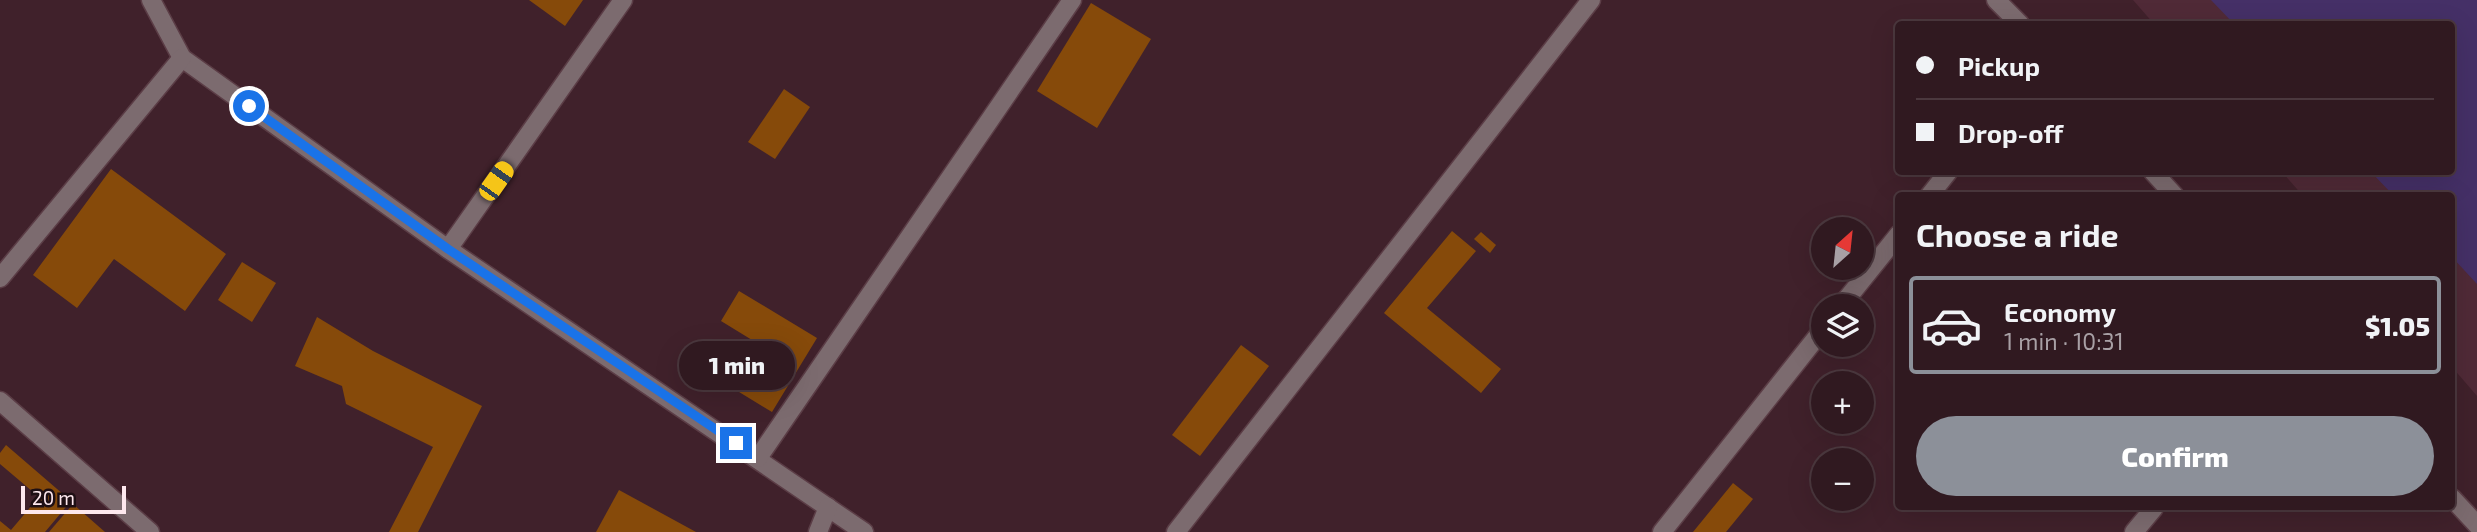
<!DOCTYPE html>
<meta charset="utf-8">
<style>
:root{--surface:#301920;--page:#3c262d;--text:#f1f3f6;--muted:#a8a0a5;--line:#4b383e;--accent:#8c9099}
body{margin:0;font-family:"Exo 2",sans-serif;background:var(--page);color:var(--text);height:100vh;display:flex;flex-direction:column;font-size:26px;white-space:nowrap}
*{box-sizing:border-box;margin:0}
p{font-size:23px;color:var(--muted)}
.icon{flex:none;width:38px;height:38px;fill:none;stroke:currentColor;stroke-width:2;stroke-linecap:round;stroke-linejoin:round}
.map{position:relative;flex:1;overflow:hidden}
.side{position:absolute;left:1895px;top:192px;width:560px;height:318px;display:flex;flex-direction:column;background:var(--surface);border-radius:7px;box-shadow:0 7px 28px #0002,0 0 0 2px var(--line)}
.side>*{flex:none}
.hud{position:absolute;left:1895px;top:21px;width:560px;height:154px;border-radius:7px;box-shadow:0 7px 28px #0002,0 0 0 2px var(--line);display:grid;align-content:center;height:154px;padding:0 21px;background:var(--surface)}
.needle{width:46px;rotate:27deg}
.fabs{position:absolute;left:1811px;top:217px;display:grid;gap:14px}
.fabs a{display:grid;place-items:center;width:63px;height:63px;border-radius:50%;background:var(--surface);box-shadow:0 7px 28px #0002,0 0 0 2px var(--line);font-size:35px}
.scale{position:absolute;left:21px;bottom:18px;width:105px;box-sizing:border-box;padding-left:7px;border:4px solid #fee8ee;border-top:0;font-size:19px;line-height:24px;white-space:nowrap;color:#fee8ee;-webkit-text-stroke:5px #1e0f14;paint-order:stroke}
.end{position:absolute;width:32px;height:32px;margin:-16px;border:9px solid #1a73e8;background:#fff;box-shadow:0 0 0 4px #fff}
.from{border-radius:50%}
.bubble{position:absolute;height:49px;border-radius:24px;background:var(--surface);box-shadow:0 7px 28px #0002,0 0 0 2px var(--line);font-size:23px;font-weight:800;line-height:49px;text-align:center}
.car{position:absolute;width:21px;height:42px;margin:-21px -10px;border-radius:9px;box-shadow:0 0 5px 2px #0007;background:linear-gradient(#f5c518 24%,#345 0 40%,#f5c518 0 76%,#345 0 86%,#f5c518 0)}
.hud b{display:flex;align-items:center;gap:24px;height:66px;font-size:26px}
.hud b+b{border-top:2px solid var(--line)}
.hud i{width:18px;height:18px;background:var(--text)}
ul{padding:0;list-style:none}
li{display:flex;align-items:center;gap:21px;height:98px;margin:0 14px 10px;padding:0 7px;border:4px solid transparent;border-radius:7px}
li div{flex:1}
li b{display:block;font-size:26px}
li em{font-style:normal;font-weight:800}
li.selected{border-color:var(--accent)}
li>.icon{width:63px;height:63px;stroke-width:1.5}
h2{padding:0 21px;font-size:32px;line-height:84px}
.cta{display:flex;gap:14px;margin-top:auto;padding:14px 21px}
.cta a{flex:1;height:80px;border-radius:42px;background:var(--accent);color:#fff;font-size:28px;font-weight:800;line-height:80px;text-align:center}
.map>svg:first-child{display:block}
</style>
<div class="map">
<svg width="2477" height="532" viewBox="0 0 2477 532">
<rect width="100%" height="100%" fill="#40212b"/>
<polygon fill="#502a37" points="2133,0 2477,0 2477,396 2452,367 2452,196 2303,196 2282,172 2452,172 2452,24 2154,24"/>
<polygon fill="#453067" points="2211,0 2477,0 2477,284 2452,257 2452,196 2394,196 2371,172 2452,172 2452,24 2234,24"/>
<g fill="#864a0a">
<polygon points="529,0 583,0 565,26"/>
<polygon points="1091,3 1151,39 1097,128 1037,91"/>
<polygon points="784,89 810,107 775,159 748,142"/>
<polygon points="111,169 226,254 185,311 114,259 77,308 33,275"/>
<polygon points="1452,231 1476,251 1427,308 1501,369 1481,393 1384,313"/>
<polygon points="1481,232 1496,245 1490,253 1474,239"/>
<polygon points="242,262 276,283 252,322 218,300"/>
<polygon points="739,291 817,338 772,412 726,384 752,340 721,321"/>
<polygon points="317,317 373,351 482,406 418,532 389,532 433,447 346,404 342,386 295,366"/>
<polygon points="1241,345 1269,366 1200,456 1172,435"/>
<polygon points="6,445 71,501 45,532 0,532 0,521 11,530 39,497 0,464 0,453"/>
<polygon points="1733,483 1753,499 1726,532 1693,532"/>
<polygon points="619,490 696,532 596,532"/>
<polygon points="73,504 105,532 49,532"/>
</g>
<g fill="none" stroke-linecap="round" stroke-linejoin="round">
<g stroke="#5b3d46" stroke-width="21">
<g id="minor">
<polyline points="151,0 182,58 448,249 864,532"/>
<polyline points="1996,0 2020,24"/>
<polyline points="2153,172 2175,196"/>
<polyline points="1929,196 1948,172"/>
<polyline points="448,249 623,0"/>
<polyline points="0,278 182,58"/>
<polyline points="1841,306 1899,234"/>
<polyline points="0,401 150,532"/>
<polyline points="758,458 1072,0"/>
<polyline points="2452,498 2477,525"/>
<polyline points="818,532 828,507"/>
<polyline points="1176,532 1591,0"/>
<polyline points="1662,532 1824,328"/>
<polyline points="2134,532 2154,508"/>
</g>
</g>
<use href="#minor" stroke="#7c6b6f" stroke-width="18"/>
</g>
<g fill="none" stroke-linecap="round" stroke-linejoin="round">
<polyline stroke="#1a73e8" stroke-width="9" points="249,106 448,249 736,443"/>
</g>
</svg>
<div class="fabs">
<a><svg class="needle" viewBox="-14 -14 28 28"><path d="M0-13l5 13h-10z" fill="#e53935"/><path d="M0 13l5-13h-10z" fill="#a8a0a5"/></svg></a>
<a><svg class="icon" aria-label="layers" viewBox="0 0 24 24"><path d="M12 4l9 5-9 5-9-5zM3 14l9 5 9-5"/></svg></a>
<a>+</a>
<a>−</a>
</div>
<div class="scale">20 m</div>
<i class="end from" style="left:249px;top:106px"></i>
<i class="end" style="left:736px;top:443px"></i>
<div class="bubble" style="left:679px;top:341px;width:116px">1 min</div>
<i class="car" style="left:496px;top:181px;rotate:35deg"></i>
<div class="hud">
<b><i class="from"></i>Pickup</b>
<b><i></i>Drop-off</b>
</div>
<section class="side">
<h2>Choose a ride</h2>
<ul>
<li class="selected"><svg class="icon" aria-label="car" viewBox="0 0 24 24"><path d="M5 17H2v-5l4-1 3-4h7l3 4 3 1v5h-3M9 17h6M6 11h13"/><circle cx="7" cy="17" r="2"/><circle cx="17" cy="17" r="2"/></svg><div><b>Economy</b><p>1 min · 10:31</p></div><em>$1.05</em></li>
</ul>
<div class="cta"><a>Confirm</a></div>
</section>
</div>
